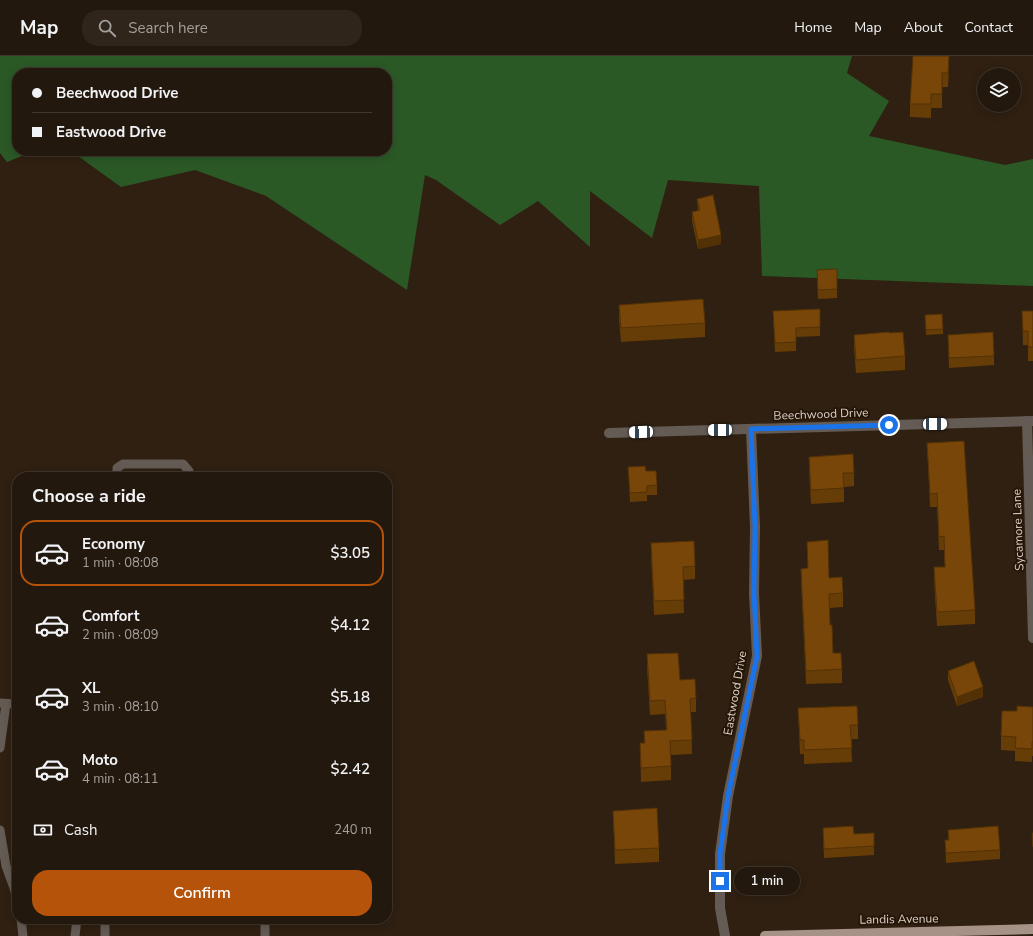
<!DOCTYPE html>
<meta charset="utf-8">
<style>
:root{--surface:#23180d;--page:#2f251b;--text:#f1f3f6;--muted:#a3a09d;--line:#40372e;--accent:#b45309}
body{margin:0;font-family:"Nunito Sans",sans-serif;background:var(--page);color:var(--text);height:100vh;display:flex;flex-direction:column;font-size:15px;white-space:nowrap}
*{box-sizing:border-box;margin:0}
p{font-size:13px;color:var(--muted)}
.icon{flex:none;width:22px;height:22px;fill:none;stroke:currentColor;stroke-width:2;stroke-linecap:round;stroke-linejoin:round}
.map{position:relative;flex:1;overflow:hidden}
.side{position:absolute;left:12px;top:416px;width:380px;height:452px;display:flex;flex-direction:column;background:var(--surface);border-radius:16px;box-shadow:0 2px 10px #0003,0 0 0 1px var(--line)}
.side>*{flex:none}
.guide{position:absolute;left:12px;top:12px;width:380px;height:88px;border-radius:16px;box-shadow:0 2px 10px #0003,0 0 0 1px var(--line);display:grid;align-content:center;height:88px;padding:0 20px;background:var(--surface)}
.controls{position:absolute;left:977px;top:12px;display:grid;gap:8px}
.controls a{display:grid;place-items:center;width:44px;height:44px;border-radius:50%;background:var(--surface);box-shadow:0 2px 10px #0003,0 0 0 1px var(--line);font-size:20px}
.end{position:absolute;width:18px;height:18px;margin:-9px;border:5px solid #1a73e8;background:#fff;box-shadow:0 0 0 2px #fff}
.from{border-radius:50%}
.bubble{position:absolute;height:28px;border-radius:14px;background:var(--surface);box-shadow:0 2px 10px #0003,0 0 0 1px var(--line);font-size:13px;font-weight:600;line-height:28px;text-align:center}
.car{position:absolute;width:12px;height:24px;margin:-12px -6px;border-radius:5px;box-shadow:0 0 3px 1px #0007;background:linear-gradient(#fff 24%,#345 0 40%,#fff 0 76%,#345 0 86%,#fff 0)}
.guide b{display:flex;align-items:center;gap:14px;height:38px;font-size:15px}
.guide b+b{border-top:1px solid var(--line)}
.guide i{width:10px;height:10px;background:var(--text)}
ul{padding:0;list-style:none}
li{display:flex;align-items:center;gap:12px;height:66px;margin:0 8px 6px;padding:0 12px;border:2px solid transparent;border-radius:16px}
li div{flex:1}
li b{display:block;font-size:15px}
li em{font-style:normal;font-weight:600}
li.on{border-color:var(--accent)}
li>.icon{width:36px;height:36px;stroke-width:1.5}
h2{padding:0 20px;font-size:18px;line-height:48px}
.pay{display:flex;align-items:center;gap:10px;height:44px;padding:0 20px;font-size:15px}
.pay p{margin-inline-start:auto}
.button{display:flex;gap:8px;margin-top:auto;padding:8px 20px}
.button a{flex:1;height:46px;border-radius:16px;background:var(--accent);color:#fff;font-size:16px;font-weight:600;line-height:46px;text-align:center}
header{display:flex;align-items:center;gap:24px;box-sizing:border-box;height:56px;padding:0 20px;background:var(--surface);border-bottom:1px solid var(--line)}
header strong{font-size:19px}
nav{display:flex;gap:22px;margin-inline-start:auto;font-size:14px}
.search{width:280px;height:36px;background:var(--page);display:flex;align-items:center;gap:10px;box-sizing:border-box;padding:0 14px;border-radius:16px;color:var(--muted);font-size:15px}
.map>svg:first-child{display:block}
</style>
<header>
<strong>Map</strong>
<div class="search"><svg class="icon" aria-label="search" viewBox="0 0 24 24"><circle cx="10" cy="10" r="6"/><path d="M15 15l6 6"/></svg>Search here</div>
<nav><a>Home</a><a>Map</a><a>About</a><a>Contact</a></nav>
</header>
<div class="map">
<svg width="1033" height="880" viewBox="0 0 1033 880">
<rect width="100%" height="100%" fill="#2f2011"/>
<polygon fill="#2b5926" points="0,0 852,0 847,17 889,45 869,80 1005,109 1033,103 1033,230 762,220 759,130 668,124 652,182 590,135 590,191 538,145 500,169 436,124 425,119 407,234 266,140 195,114 121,131 71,95 387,95 387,17 17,17 17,95 34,95 7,106 0,97"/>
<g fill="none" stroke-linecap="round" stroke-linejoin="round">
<g stroke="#655b55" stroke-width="9">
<polyline points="117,421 117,412 123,408 183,408 189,415 189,421"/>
<polyline points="0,647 17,648"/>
<polyline points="0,692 6,648"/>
<polyline points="0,774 6,810 14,832 17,843"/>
<polyline points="21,863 23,880"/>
<polyline points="105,863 105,880"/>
<polyline points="265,863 265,880"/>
<polyline points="75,880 77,863"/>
</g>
<g stroke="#655b55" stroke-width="10">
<polyline points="1027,365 1033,582"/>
<polyline points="609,377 1033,365"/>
<polyline points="725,880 720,852 720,798 728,740 757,600 754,537 755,471 751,373"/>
</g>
<polyline stroke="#a69286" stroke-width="10" points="765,880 1033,873"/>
</g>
<g fill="#663c07">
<polygon points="949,8 948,31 942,31 942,52 931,52 931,62 910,61 910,48"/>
<polygon points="697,143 721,188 698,193 692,165 692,156 698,155"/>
<polygon points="817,214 837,233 837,242 818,243"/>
<polygon points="619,249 705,267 705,281 621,286 619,263"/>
<polygon points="773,255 820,271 820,280 796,281 796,295 775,296"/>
<polygon points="1022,255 1033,255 1033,305 1028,305 1028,289 1023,289"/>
<polygon points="925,259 943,273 943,278 926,279"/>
<polygon points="889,277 905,300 905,314 856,317 854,292 854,279"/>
<polygon points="948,279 994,300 994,309 949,312"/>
<polygon points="927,387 975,554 975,568 937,570 934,525 934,511 945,511 944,494 939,494 937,451 930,451"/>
<polygon points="809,401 854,417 854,430 844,431 844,446 811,448 809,414"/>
<polygon points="628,411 646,415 657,429 657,439 647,439 647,445 630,446"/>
<polygon points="807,486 829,522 843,537 843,551 830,552 830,569 833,597 842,613 842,627 806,628 801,526 801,513 808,512"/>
<polygon points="651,487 695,510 695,523 683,524 684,557 654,559 651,501"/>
<polygon points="647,598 680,624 696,642 696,656 691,656 692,698 671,699 671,724 641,726 640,687 644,687 644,675 666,674 665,658 650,659 647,612"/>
<polygon points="948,615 983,641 957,650 948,624"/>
<polygon points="1033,651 1033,700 1032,700 1032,706 1015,705 1015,695 1001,694 1001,680 1017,655"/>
<polygon points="798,652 858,669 858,683 851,683 852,706 804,708 804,698 800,698"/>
<polygon points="613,755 659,792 659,806 615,808"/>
<polygon points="823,772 854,778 874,790 874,799 824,802"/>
<polygon points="948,774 1000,794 1000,803 946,807 945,784 948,784"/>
</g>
<g fill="#533106">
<polygon points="949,0 949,8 948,31 948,17"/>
<polygon points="721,179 721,188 698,193 698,184"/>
<polygon points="983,631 983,641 957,650 957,641"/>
</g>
<g fill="#774608" stroke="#533106">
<polygon points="913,0 949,0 948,17 942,17 942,38 931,38 931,48 910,48"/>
<polygon points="713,139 721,179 698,184 692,156 700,154 697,143"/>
<polygon points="837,213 837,233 818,234 817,214"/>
<polygon points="703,243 705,267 621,272 619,249"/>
<polygon points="820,253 820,271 796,272 796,286 775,287 773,255"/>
<polygon points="1022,255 1033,255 1033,291 1028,291 1028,275 1023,275"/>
<polygon points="942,258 943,273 926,274 925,259"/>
<polygon points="889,276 889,277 903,276 905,300 856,304 854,279"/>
<polygon points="993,276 994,300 949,302 948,279"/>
<polygon points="964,385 975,554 937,556 934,511 945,511 944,480 939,481 937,437 930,438 927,387"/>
<polygon points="853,398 854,417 843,417 844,432 811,434 809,401"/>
<polygon points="645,410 646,415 656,415 657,429 647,430 647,436 630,437 628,411"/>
<polygon points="828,484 829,522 842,521 843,537 829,538 830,569 832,569 833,597 841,597 842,613 806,615 801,513 808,512 807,486"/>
<polygon points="694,485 695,510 683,511 684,544 654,545 651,487"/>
<polygon points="678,597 680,624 695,623 696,642 690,643 692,684 670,685 671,710 641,712 640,687 645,687 644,675 667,674 665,644 650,645 647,598"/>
<polygon points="974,605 983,631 957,641 948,615"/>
<polygon points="857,650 858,669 850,669 852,692 804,694 804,684 800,684 798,652"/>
<polygon points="1017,650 1033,651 1033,686 1032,686 1032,693 1015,692 1016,681 1001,680 1002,655 1017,655"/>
<polygon points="657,752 659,792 615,794 613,755"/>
<polygon points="853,770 854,778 874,777 874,790 824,793 823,772"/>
<polygon points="998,770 1000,794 946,797 945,784 949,784 948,774"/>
<polygon points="1032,777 1033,777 1033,791"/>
</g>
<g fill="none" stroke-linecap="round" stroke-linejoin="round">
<polyline stroke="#1a73e8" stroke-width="5" points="720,825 720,798 728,740 757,600 754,537 755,471 751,373 889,369"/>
</g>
<g text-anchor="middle" stroke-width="4" stroke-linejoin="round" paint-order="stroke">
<g font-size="12" fill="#ddd2c9" stroke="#251608">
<text transform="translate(821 358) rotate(-2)" y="4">Beechwood Drive</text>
<text transform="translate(1018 474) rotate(-92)" y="4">Sycamore Lane</text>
<text transform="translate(735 637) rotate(-80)" y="4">Eastwood Drive</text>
<text transform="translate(899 863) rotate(-1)" y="4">Landis Avenue</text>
</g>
</g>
</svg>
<div class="controls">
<a><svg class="icon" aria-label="layers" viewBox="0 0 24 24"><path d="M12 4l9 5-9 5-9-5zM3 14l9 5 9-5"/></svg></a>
</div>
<i class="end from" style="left:889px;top:369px"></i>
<i class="end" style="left:720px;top:825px"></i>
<div class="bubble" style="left:734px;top:811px;width:66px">1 min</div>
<i class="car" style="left:935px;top:368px;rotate:89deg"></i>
<i class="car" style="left:720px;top:374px;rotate:269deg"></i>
<i class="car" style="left:641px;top:376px;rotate:268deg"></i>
<div class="guide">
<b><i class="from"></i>Beechwood Drive</b>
<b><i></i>Eastwood Drive</b>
</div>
<section class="side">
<h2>Choose a ride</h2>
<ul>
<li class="on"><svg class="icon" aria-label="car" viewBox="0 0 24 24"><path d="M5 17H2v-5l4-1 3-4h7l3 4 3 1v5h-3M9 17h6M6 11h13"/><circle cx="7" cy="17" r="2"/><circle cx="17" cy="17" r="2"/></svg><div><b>Economy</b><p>1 min · 08:08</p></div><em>$3.05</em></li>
<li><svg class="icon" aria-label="car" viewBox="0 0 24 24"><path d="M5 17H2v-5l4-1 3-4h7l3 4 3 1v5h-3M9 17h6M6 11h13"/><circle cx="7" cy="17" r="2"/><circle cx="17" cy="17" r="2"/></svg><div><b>Comfort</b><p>2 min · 08:09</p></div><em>$4.12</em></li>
<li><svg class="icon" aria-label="car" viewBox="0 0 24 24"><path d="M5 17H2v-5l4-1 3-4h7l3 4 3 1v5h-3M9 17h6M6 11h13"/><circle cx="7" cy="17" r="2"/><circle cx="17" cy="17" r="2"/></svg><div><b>XL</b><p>3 min · 08:10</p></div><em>$5.18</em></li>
<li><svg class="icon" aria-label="car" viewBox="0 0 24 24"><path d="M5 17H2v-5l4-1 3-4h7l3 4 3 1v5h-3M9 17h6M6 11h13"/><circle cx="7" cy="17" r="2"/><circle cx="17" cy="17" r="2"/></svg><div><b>Moto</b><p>4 min · 08:11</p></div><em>$2.42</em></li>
</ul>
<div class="pay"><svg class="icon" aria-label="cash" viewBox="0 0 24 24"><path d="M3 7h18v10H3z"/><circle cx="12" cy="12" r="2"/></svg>Cash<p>240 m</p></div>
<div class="button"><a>Confirm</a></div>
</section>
</div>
